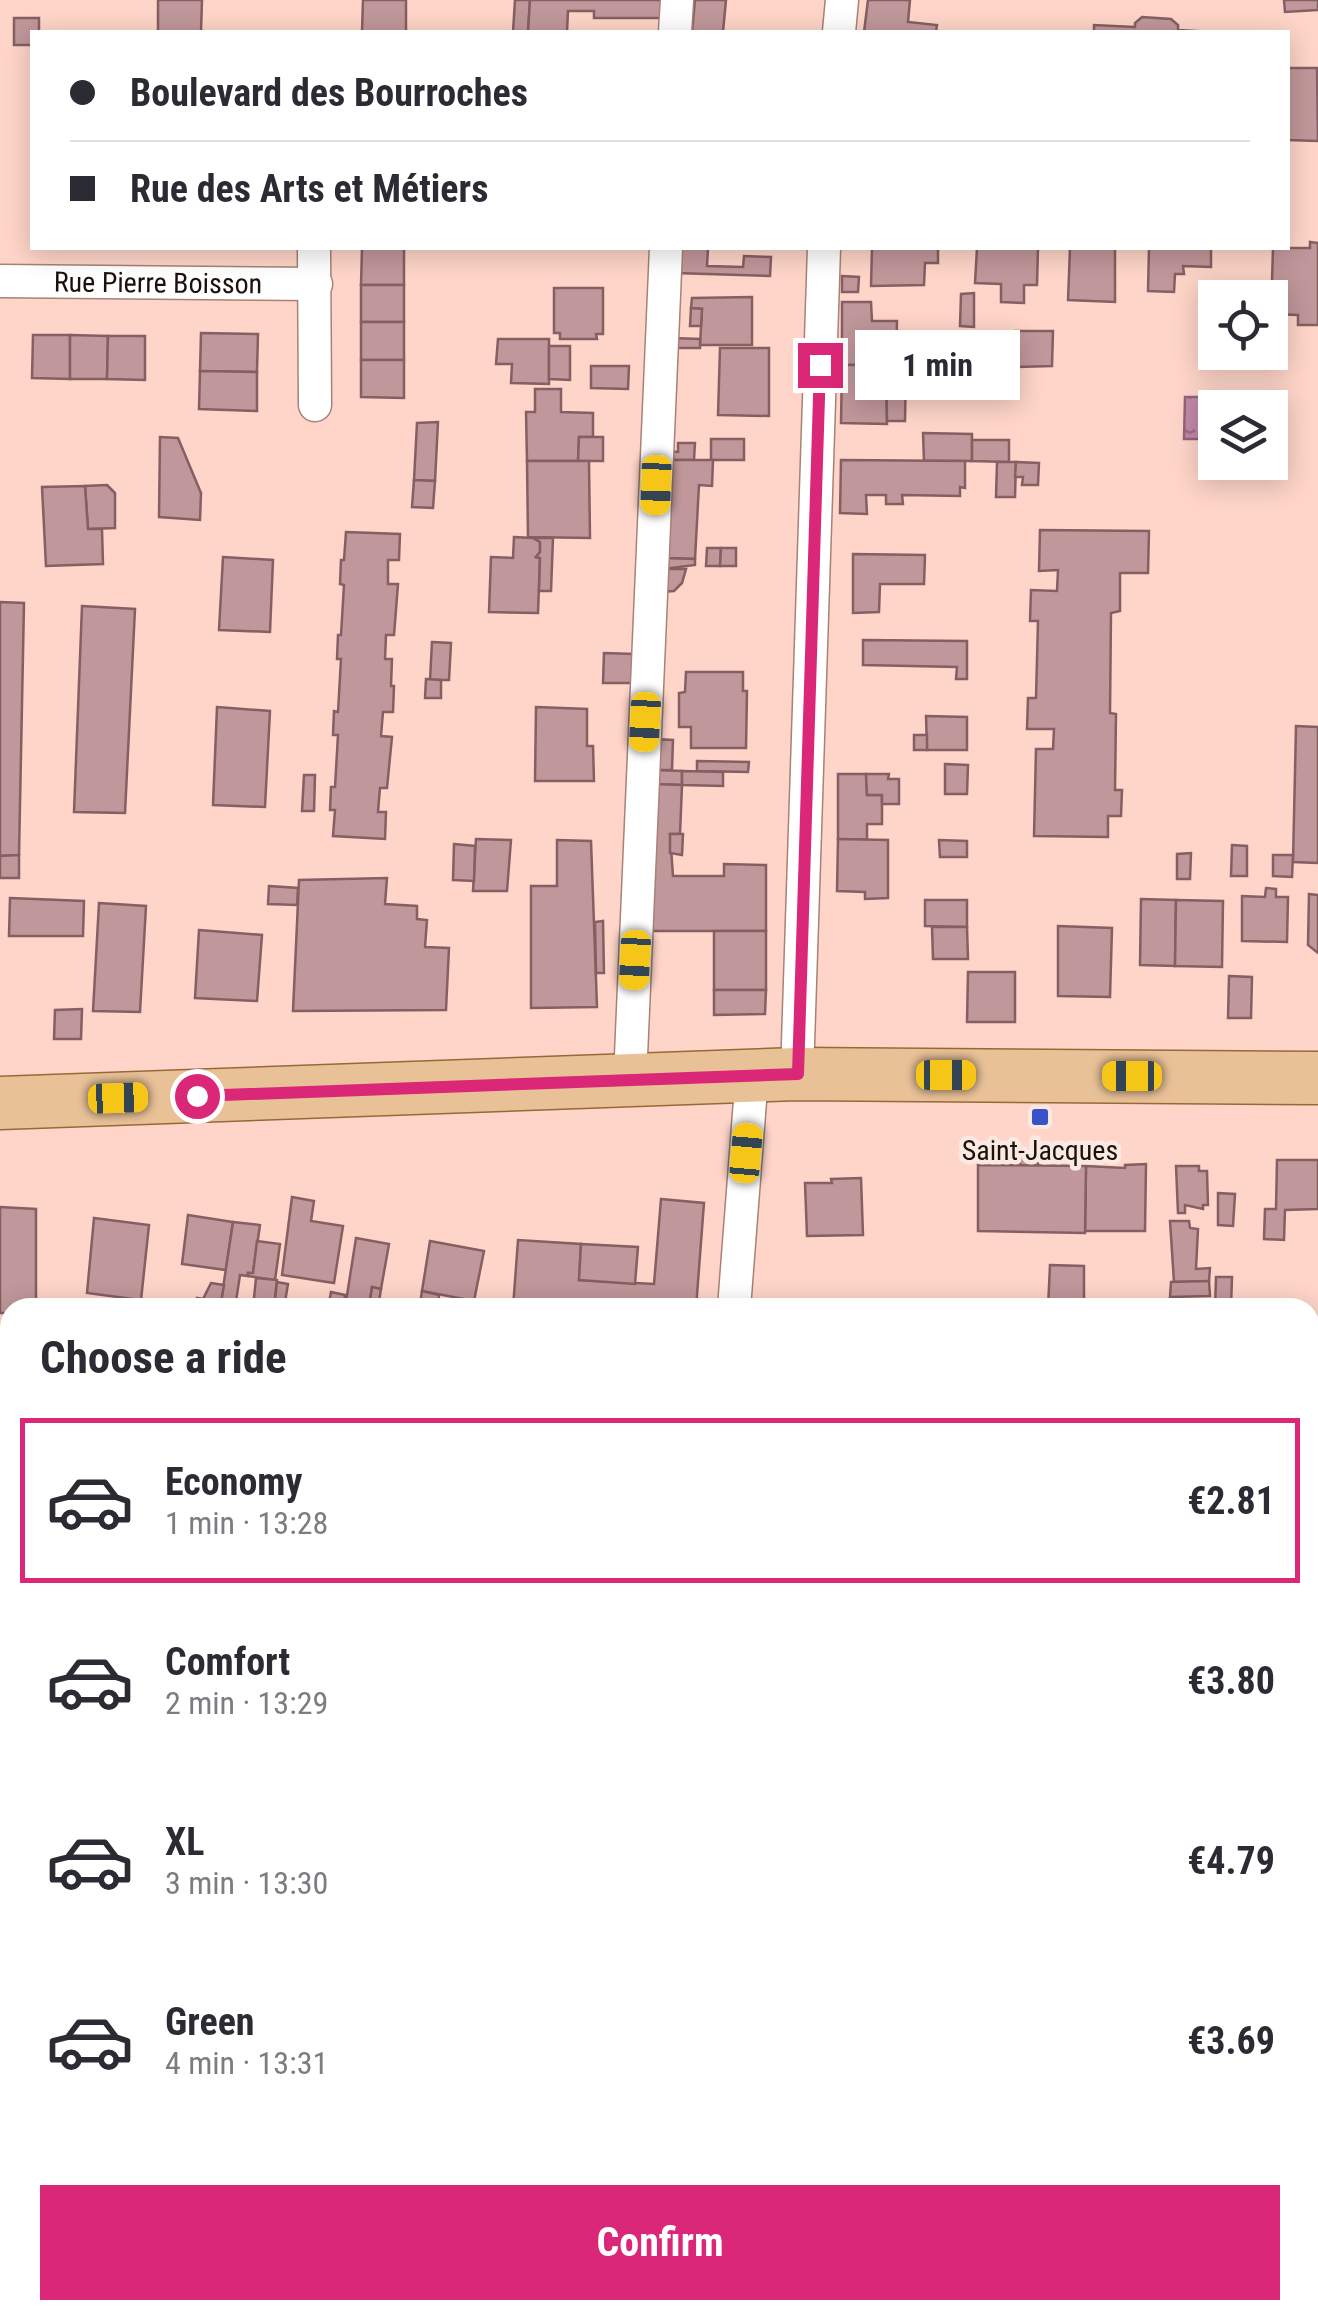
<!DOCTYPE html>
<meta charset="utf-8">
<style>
:root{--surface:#fff;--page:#f2f2f3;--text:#2b2b33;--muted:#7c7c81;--line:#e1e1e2;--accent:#db2777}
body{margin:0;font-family:"Roboto Condensed",sans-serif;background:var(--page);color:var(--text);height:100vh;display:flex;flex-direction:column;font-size:38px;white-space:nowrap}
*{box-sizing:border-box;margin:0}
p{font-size:32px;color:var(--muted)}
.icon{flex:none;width:55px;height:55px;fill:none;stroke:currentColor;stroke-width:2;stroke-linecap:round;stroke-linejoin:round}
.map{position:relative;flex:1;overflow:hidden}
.side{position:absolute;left:0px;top:1298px;width:1320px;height:1022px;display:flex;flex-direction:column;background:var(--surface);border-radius:30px 30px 0 0;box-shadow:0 5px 25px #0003}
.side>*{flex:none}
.guide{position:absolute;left:30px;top:30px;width:1260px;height:220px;border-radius:0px;box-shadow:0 5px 25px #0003;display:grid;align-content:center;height:220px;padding:0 40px;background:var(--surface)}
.buttons{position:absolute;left:1198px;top:280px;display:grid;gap:20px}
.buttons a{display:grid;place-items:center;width:90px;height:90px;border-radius:0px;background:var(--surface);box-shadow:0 5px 25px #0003;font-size:50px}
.end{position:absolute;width:45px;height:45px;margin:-22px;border:12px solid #db2777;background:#fff;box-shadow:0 0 0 5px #fff}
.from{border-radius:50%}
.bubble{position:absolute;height:70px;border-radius:0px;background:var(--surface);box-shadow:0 5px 25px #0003;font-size:32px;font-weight:700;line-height:70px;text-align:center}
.car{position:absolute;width:30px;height:60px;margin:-30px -15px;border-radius:12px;box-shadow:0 0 8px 2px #0007;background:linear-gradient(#f5c518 24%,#345 0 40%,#f5c518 0 76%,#345 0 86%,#f5c518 0)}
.guide b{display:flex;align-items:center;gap:35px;height:95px;font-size:38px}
.guide b+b{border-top:2px solid var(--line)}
.guide i{width:25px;height:25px;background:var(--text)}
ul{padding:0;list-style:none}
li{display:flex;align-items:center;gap:30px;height:165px;margin:0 20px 15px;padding:0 20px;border:5px solid transparent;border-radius:0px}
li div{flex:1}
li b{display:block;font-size:38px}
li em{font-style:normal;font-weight:700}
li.selected{border-color:var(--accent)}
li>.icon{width:90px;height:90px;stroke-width:1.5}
h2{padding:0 40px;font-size:45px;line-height:120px}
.cta{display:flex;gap:20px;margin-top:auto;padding:20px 40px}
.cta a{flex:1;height:115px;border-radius:0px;background:var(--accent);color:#fff;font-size:40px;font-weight:700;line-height:115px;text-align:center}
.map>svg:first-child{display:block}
</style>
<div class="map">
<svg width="1318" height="2318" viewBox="0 0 1318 2318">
<defs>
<pattern id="water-ripples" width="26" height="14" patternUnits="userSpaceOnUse" patternTransform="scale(2.5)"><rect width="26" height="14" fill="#c48aa8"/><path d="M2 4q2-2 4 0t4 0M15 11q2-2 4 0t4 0" fill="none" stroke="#9f6f87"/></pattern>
</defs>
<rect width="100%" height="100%" fill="#fed5c8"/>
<polygon fill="url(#water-ripples)" stroke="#926579" stroke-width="2.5" points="1185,397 1208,397 1208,439 1184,439"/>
<g fill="#c0979a" stroke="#855f62" stroke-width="2.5">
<polygon points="158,0 202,0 201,32 158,31"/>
<polygon points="363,0 406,0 406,32 362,32"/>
<polygon points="515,0 530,0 528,32 513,32"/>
<polygon points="530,0 668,0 667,18 594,18 594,11 568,11 567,32 528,32"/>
<polygon points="695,0 726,0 723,32 692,31"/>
<polygon points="868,0 910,0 908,22 937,25 936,32 864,32"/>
<polygon points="1284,0 1318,0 1318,10 1285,12"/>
<polygon points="1142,17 1171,19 1178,25 1178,30 1214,32 1094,32 1094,25 1135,27 1135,23"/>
<polygon points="14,18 39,18 39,32 32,32 32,45 14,45"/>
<polygon points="1288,68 1317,68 1318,141 1288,140"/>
<polygon points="1310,242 1318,243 1318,325 1298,325 1298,315 1271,314 1273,248 1310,248"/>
<polygon points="362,248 404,248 404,285 361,285"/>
<polygon points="676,248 708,248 707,266 743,267 744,256 771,257 770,276 675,273"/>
<polygon points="872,248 938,248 938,263 925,263 924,285 871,286"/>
<polygon points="977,248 1038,248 1037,285 1024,285 1024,303 1001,302 1001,284 975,283"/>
<polygon points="1070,248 1115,248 1115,302 1068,300"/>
<polygon points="1149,248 1211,248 1211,267 1183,266 1184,274 1175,274 1174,292 1148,291"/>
<polygon points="842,276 859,277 858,292 842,292"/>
<rect x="361" y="285" width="43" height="37"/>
<polygon points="554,288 603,288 603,334 596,334 597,339 560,339 560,333 554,333"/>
<polygon points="974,293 974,327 960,326 961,294"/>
<polygon points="752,297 752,345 700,345 702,309 691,308 692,298"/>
<polygon points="842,302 871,302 872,321 897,321 896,365 842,365"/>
<polygon points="691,308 702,309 701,326 690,326"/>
<rect x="361" y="322" width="43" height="38"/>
<polygon points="1015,331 1053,331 1052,366 1014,367"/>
<polygon points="201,333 258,334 257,372 200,371"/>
<polygon points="33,335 70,335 70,379 32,378"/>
<polygon points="70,335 108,336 107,379 70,379"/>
<polygon points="108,336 145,336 145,380 107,379"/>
<polygon points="672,338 700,339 700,348 671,348"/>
<polygon points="498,339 549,339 549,384 511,383 512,364 496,364"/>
<polygon points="549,346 570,346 570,380 549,379"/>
<polygon points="720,348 769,348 769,416 718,415"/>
<polygon points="1218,352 1240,352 1240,365 1218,363"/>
<polygon points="361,360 404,360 404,398 361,397"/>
<polygon points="842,365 886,365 887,424 841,423"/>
<polygon points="886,365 906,365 905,421 887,421"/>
<polygon points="591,366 629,366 628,389 591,388"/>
<polygon points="200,371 257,372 257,411 199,409"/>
<polygon points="535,389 561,389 561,412 593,413 593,437 579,437 578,461 527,461 526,412 535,412"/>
<polygon points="438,422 435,481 414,480 417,423"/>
<polygon points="923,433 972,434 972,461 924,461"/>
<polygon points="160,437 178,438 201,493 200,520 159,517"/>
<polygon points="579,437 603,437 603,461 578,461"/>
<rect x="711" y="439" width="33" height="21"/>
<polygon points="972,440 1009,440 1009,462 972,461"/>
<polygon points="678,443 695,443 694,460 667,460 667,451 678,452"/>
<polygon points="667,460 713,460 712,486 699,485 695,559 663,558"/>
<polygon points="841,460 965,461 965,488 960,487 960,496 902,495 903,504 886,504 886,495 866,495 867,514 840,513"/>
<polygon points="527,461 589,461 590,538 528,537"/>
<polygon points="997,462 1016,462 1015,497 996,497"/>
<polygon points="1016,462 1039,463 1038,485 1022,485 1023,477 1015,477"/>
<polygon points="414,480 435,481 433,508 412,507"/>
<polygon points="107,485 115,493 115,528 88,529 85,486"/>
<polygon points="85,486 88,529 102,529 103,564 46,566 42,487"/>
<polygon points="1040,530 1149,531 1148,573 1120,573 1120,611 1111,613 1110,713 1116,714 1115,790 1122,790 1121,816 1108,816 1108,837 1034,836 1036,749 1053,749 1054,729 1027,729 1028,698 1036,698 1038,621 1030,621 1031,590 1057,591 1058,570 1039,571"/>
<polygon points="346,532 400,534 399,560 388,560 388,584 398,584 394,635 386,635 385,659 392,659 391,686 394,686 393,712 383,712 381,736 392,737 387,788 380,788 378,812 386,812 385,839 333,836 335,810 330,810 331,787 335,787 338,735 333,735 334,711 338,712 341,659 337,659 338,635 341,635 344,585 340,584 341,560 344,560"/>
<polygon points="514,537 533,538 540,542 540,552 536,557 540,558 538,613 489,612 491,557 513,558"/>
<polygon points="533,538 553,538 551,591 539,591 540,558 536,557 540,552 540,542"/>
<polygon points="707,548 721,548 720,566 706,566"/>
<polygon points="721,548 736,548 736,566 720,566"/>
<polygon points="853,554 925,555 924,584 880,584 879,612 853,613"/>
<polygon points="223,557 273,560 270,632 219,630"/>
<polygon points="663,558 695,559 695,565 663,569"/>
<polygon points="663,569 686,569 682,583 674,591 661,592"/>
<polygon points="0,602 24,603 19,855 0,856"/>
<polygon points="82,606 135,609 125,813 74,812"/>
<polygon points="863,640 967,641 967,679 956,679 957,667 863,665"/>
<polygon points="432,642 451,643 449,680 430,680"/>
<polygon points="604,653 634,654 633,683 603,683"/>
<polygon points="686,672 743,672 743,691 747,691 746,748 691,748 691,727 679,727 679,693 685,692"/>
<polygon points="426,679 441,680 441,698 425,698"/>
<polygon points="217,707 270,711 265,807 213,805"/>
<polygon points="536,707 587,709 587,746 593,746 594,781 535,781"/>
<polygon points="926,716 967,717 967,750 927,750"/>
<polygon points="1296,726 1318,727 1318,863 1293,862"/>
<rect x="914" y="735" width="13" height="15"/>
<polygon points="654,739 673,740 672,770 652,770"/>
<polygon points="697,761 749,762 748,772 697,771"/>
<polygon points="945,764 968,765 967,794 945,794"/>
<polygon points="652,770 682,771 682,785 652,784"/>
<polygon points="682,771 723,772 723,786 682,785"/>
<polygon points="838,774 866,774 867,795 882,795 882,824 867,824 867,840 838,839"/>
<polygon points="866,774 889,774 888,779 899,779 899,804 882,804 882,795 867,795"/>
<polygon points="304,775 315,775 314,811 302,811"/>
<polygon points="652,784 682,785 680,834 670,834 673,876 724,876 724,864 766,865 766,931 647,931"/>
<polygon points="670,834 683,834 682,855 670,853"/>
<polygon points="476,839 511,840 507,891 473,891"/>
<polygon points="838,839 888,840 888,898 865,899 865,892 837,891"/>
<polygon points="557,840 591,841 597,1007 531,1008 531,886 557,886"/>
<polygon points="939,840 967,841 967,857 940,857"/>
<polygon points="454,844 475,846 474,881 453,880"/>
<polygon points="1232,845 1247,846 1247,876 1231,876"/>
<polygon points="1191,853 1190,879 1177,879 1177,854"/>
<polygon points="19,855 19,878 0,878 0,856"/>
<polygon points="1273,855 1293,855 1292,877 1273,876"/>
<polygon points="387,878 385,904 417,906 417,919 427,920 425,947 449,948 446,1010 293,1011 299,880"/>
<polygon points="269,886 298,888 297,905 268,904"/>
<polygon points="1266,888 1276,889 1276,897 1288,897 1287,942 1242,941 1242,896 1265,897"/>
<polygon points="1309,894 1318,895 1318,953 1308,945"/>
<polygon points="10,898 84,901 83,936 9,936"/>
<polygon points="1141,899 1176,900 1175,966 1140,965"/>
<polygon points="925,900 967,900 967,927 925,926"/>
<polygon points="1176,900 1223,901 1222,967 1175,966"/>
<polygon points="99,903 146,906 140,1012 93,1011"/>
<polygon points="603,921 604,973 596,973 595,922"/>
<polygon points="1058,926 1112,928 1110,997 1058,996"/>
<polygon points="932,927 967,927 968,959 933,959"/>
<polygon points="199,930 262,935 257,1001 195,998"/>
<rect x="714" y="931" width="52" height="59"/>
<polygon points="968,972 1015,972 1015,1022 967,1022"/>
<polygon points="1229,976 1252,977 1251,1018 1228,1018"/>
<polygon points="714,990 766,990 765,1014 714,1015"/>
<polygon points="82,1009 81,1039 54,1039 55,1010"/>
<polygon points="1038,1152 1038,1167 1020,1166 1020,1153"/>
<polygon points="1277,1160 1318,1160 1318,1209 1285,1210 1284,1240 1264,1239 1265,1209 1276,1209"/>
<polygon points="1146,1164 1145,1231 1085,1231 1086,1166 1125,1168 1125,1165"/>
<polygon points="978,1165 1086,1166 1085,1233 978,1231"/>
<polygon points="1176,1166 1199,1166 1199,1171 1207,1171 1208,1205 1203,1205 1203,1209 1185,1205 1185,1213 1178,1213"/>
<polygon points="861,1178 863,1235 807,1236 805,1183 832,1183 831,1179"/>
<polygon points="1218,1193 1235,1194 1233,1226 1218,1225"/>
<polygon points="292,1197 314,1201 311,1221 343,1226 334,1283 282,1275"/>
<polygon points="661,1199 704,1203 696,1308 513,1308 518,1240 581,1244 579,1280 654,1284"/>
<polygon points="0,1207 36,1209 36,1308 10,1308 10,1313 0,1313"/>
<polygon points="188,1215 233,1222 226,1270 182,1264"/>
<polygon points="94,1218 149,1225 141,1300 87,1293"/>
<polygon points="1170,1221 1189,1221 1190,1228 1198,1229 1196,1269 1210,1268 1209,1281 1174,1282"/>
<polygon points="233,1222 260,1225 253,1273 248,1273 248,1276 240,1275 235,1308 220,1308"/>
<polygon points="356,1238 389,1244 381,1289 372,1287 369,1308 345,1308"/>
<polygon points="257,1241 280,1244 275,1280 248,1276 248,1273 253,1273"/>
<polygon points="430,1241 484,1251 474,1301 422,1291"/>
<polygon points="581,1244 638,1247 635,1284 579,1280"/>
<polygon points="1050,1265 1084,1266 1084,1308 1048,1308"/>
<polygon points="1216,1277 1232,1277 1231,1308 1215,1308"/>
<polygon points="256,1278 277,1280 274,1308 253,1308"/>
<polygon points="1209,1281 1210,1296 1170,1297 1171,1282"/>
<polygon points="277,1282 288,1284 284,1308 274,1308"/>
<polygon points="211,1283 224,1285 220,1308 195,1308 197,1298 203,1299"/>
<polygon points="372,1287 381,1289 378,1308 369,1308"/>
<polygon points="422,1291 439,1295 438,1308 420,1304"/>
<polygon points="331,1292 345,1295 343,1308 328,1308"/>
<polygon points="1310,1324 1318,1325 1318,1389 1314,1405 1310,1405"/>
<polygon points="0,1365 10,1366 10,1387 0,1386"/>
<polygon points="5,1460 10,1460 10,1537 2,1537 3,1518 0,1518 0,1481 5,1482"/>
<rect x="0" y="1630" width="10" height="142"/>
<rect x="0" y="1821" width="10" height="181"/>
<polygon points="10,2051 10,2086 0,2094 0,2060"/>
<polygon points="10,2086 10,2114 0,2103 0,2094"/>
<polygon points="45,2310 94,2310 102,2318 52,2318"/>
<polygon points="136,2310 161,2310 160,2318 135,2318"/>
<polygon points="161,2310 189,2310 188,2318 160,2318"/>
</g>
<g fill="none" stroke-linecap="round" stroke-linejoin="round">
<g stroke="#a78275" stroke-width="35">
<g id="minor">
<polyline points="675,32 677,0"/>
<polyline points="839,32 842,0"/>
<polyline points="314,248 315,405"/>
<path id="s1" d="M0,281l316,3"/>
<polyline points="797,1074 824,248"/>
<polyline points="630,1079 666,248"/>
<polyline points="734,1308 752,1075"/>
<polyline points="0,2241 10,2242"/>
<polyline points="609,2310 614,2318"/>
<polyline points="986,2310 1104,2318"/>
<polyline points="698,2318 704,2310"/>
</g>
</g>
<g stroke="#986839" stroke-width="55">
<polyline id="primary" points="0,1103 797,1074 1318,1078"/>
</g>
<use href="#minor" stroke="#fff" stroke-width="32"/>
<use href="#primary" stroke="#e9c197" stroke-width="52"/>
</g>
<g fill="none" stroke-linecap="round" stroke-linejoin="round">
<polyline stroke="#db2777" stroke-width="12" points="197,1096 798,1074 820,365"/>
</g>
<rect fill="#3753c5" stroke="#f9e9e3" stroke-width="4" x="1030" y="1107" width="20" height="20" rx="5"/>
<g text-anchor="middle" stroke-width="9" stroke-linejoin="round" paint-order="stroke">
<g font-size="28" fill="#1d100b" stroke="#f9e9e3">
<text dy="10" stroke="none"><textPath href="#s1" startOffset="158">Rue Pierre Boisson</textPath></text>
</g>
<g font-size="28" fill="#1d100b" stroke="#f9e9e3">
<text x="1040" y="1160">Saint-Jacques</text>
</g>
</g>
</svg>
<div class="buttons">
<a><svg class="icon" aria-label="locate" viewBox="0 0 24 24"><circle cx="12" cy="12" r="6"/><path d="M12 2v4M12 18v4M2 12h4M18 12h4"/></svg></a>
<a><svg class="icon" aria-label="layers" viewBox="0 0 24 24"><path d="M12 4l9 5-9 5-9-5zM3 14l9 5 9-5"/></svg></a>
</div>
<i class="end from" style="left:197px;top:1096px"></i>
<i class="end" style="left:820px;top:365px"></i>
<div class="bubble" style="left:855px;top:330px;width:165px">1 min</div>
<i class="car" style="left:656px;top:485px;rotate:182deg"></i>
<i class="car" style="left:645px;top:722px;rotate:183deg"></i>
<i class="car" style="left:635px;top:960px;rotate:183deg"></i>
<i class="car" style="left:946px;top:1075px;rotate:90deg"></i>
<i class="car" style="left:1132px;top:1076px;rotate:270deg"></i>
<i class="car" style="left:118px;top:1098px;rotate:88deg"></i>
<i class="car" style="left:746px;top:1153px;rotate:5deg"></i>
<div class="guide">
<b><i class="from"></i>Boulevard des Bourroches</b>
<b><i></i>Rue des Arts et Métiers</b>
</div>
<section class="side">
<h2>Choose a ride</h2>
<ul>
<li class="selected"><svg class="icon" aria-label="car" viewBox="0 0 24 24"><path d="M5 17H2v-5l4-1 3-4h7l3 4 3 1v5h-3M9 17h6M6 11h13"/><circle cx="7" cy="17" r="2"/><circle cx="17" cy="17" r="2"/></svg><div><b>Economy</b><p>1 min · 13:28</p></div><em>€2.81</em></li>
<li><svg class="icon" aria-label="car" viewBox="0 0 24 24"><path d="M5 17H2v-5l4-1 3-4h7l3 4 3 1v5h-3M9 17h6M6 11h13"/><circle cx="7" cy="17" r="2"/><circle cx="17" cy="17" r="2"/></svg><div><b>Comfort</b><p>2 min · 13:29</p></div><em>€3.80</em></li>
<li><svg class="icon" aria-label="car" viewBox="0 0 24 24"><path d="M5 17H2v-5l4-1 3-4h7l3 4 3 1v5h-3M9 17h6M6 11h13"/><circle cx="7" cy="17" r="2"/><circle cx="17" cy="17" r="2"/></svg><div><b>XL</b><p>3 min · 13:30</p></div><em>€4.79</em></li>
<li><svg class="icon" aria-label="car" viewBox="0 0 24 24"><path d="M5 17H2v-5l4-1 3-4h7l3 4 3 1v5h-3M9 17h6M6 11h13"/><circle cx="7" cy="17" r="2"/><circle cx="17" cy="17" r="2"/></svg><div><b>Green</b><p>4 min · 13:31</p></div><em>€3.69</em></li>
</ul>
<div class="cta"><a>Confirm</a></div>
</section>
</div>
